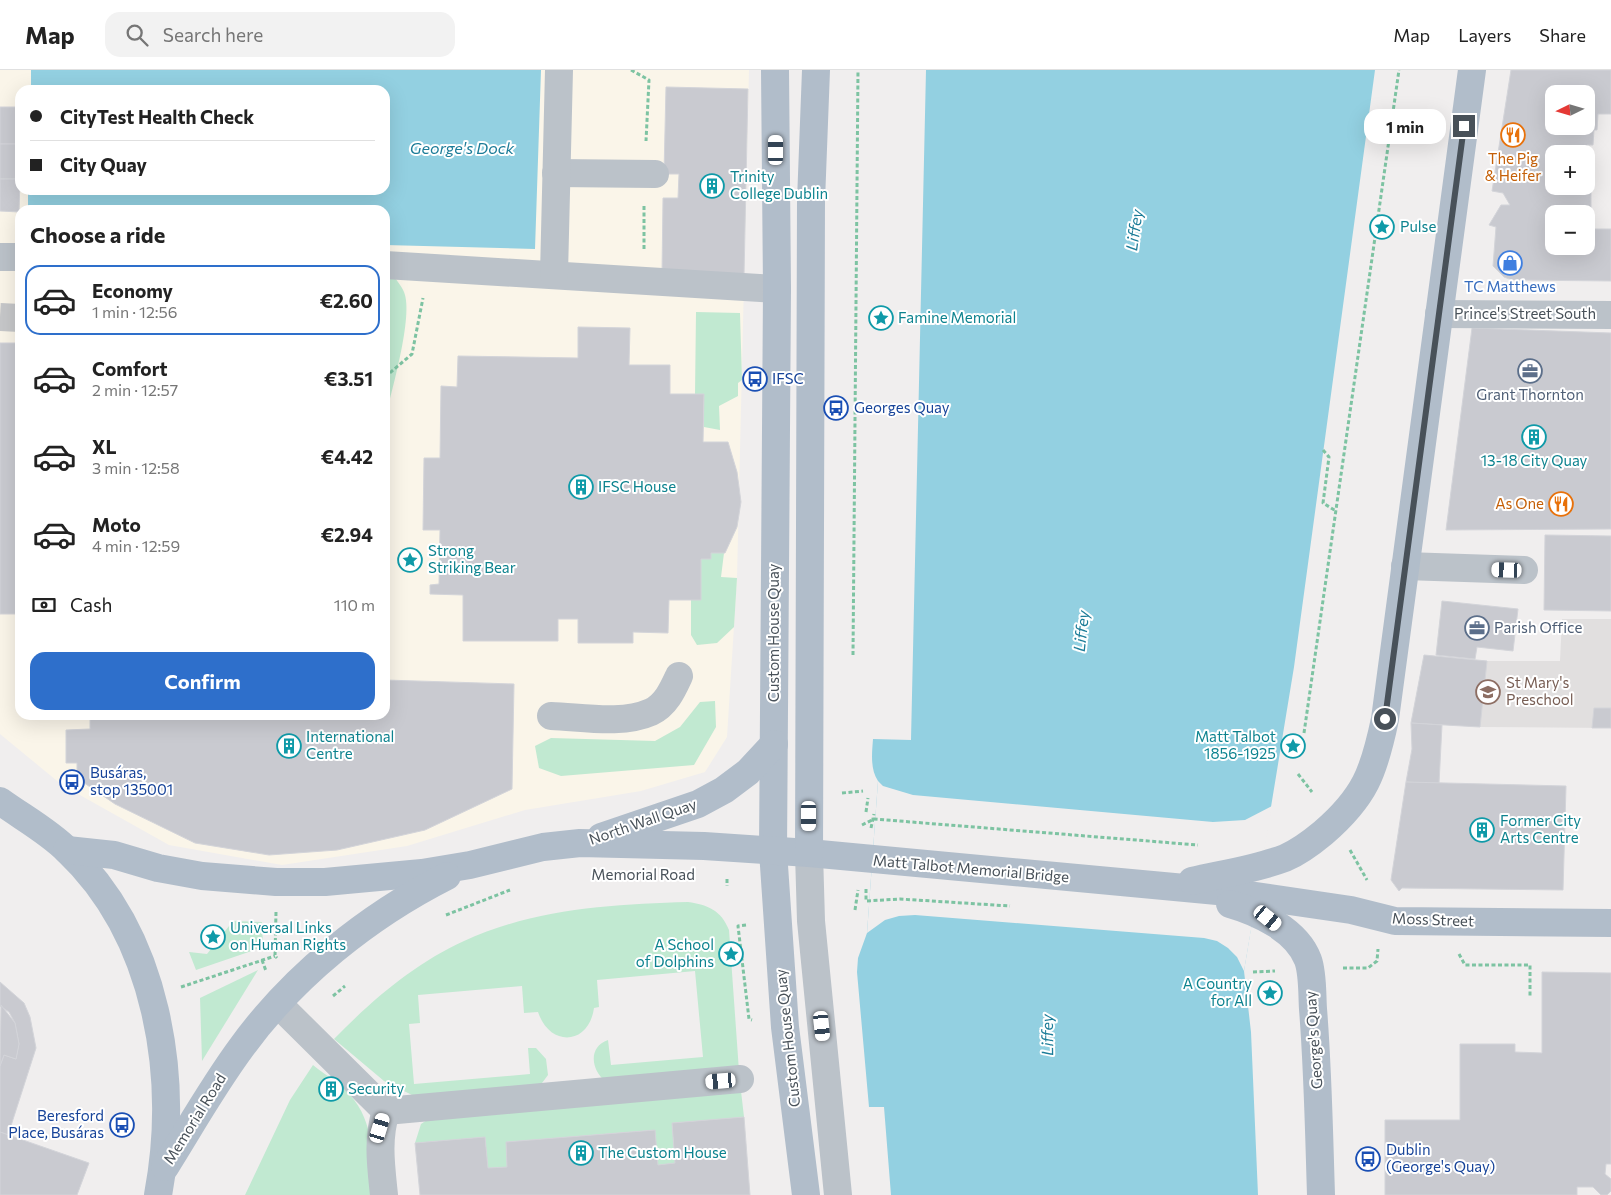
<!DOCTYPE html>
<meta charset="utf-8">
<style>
:root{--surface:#fff;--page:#f2f2f2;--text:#222;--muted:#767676;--line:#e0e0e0;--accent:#2e6fcb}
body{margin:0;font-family:Commissioner,sans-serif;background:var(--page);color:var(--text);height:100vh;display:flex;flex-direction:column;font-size:19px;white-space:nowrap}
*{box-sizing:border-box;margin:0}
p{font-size:16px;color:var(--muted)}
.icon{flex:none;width:28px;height:28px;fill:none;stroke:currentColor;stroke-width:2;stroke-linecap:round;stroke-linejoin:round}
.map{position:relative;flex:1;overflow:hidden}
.drawer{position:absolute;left:15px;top:135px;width:375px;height:515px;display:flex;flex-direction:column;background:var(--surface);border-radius:15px;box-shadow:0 5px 20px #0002}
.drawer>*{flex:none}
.banner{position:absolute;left:15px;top:15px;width:375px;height:110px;border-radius:15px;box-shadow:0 5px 20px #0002;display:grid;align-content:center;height:110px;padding:0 15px;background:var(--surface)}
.needle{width:32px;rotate:265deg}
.tools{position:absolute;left:1545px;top:15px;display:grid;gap:10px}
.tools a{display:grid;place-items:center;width:50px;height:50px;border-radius:10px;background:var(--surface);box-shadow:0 5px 20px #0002;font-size:25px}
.end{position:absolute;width:22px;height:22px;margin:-11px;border:6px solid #485159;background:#fff;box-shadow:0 0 0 2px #fff}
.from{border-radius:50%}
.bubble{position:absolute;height:35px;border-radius:15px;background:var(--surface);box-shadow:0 5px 20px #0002;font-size:16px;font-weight:700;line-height:35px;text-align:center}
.car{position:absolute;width:15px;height:30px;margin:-15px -8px;border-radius:6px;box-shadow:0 0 4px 1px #0007;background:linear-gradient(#fff 24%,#345 0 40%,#fff 0 76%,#345 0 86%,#fff 0)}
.banner b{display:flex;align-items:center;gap:18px;height:48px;font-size:19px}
.banner b+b{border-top:1px solid var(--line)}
.banner i{width:12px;height:12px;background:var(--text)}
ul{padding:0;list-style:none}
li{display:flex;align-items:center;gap:15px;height:70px;margin:0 10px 8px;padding:0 5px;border:2px solid transparent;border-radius:15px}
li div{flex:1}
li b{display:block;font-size:19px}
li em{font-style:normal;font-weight:700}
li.on{border-color:var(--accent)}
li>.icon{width:45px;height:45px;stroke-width:1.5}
h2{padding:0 15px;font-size:22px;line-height:60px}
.pay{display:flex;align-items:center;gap:12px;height:55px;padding:0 15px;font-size:19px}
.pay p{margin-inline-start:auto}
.primary-button{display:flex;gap:10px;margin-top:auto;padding:10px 15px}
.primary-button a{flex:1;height:58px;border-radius:15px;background:var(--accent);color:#fff;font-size:20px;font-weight:700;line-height:58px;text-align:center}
header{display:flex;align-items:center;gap:30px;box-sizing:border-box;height:70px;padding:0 25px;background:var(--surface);border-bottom:1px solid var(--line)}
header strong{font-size:24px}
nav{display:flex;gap:28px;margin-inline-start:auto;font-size:18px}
.search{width:350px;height:45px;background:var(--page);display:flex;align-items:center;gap:12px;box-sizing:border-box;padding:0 18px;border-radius:15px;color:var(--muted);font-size:19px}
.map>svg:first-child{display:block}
</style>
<header>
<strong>Map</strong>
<div class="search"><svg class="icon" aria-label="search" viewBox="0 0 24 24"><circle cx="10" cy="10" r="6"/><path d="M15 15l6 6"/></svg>Search here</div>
<nav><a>Map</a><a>Layers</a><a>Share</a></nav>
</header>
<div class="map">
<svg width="1611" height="1125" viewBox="0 0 1611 1125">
<rect width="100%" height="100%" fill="#f0eeee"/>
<path fill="#faf5e9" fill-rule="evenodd" d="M0,0h749l-12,508 -10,159 -22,35 -64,19 -116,19 -118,36 -125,19 -113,-20 -107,-60 -62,-51zM20,20h365v100h-365zM20,140h365v505h-365z"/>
<polygon fill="#e1dfdf" points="1562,549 1611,549 1611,658 1480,657 1411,653 1424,585 1487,591 1560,591"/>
<g fill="#c1e9d1">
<path d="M385,206h9c3,5 8,11 10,16 10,24 -13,100 -19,128z"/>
<polygon points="696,242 740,243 742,310 738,313 738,326 719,336 720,360 704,357 704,325 695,324"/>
<polygon points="711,483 724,483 721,507 737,508 734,557 717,573 697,575 691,565 691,530 701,530 701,489 711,489"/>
<polygon points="715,631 716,657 694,695 561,706 539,698 535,676 551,668 655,671 680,657 700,632"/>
<path d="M688,832c20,3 33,8 41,28l10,141 -134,10c-14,-12 -17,-34 3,-41l3,25 92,-8 -8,-86 -98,9 2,27 -5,1c-5,37 -44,40 -56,4l-14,1 -2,-27 -104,9 2,28 -11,1 5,60 116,-10 -2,-26h8l10,11 2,16 -9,12 -123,10 -32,-16 -50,-42c37,-38 81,-76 130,-98 69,-32 149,-37 224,-39z"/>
<polygon points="233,851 262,852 263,877 196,900 189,882 207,884"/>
<polygon points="258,900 202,991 200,928"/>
<path d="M313,995c12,10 27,18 37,30 25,27 22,66 26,100h-131l45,-95z"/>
<polygon points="741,1021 744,1047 672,1053 675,1093 658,1095 654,1060 506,1072 507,1097 488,1098 485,1067 415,1073 421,1054 430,1048"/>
</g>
<g fill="#93d0e1">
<polygon points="31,0 541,0 535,179 385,175 385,140 28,140 28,120 385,120 385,20 31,20"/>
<path d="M926,0h449l-81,597 -50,304 7,61 7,163h-367l-7,-88h-15l-12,-135 1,-14 9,-25 11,-152c-8,-12 -6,-28 -5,-42l38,1z"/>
</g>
<polygon fill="#f0eeee" points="878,711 883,716 913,725 1213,752 1245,750 1272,736 1244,901 1237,887 1228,878 1217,871 1204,868 915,845 899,846 885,850 867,863"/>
<g fill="#c9cad0" stroke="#d3d4d9" fill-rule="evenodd">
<path d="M1511,0h100v44h-13l-1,16h-3l-1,15h-6l-1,35v-26h-32v32h32v6h5v21l-37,1v32h32v-17h25v52l-99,-1 -8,-3 -11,-11 3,-39 -7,-2 12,-20h9l-7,-12 -11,-2zM1554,24h32v32h-32z"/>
<polygon points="666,17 748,19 744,206 662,204 663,128 678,128 679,104 664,104"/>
<rect x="0" y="37" width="20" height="37"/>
<rect x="0" y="74" width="20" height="35"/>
<polygon points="0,109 20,109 19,142 0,141"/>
<polygon points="578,257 630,258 629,295 670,295 670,324 704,324 703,372 728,372 737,402 741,432 737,457 725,483 711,483 711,489 701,489 701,530 669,530 668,563 633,562 633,573 578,573 578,549 558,549 558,571 463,571 463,525 430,524 430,515 439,514 440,460 423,460 424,388 440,388 441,316 457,317 458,286 578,288"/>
<polygon points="1472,258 1611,263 1611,459 1446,460"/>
<rect x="0" y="273" width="20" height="271"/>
<polygon points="1545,465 1611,466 1611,541 1544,540"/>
<polygon points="1442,531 1518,539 1513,581 1477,577 1475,589 1436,585"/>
<polygon points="385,584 385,610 514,614 512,719 425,760 337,780 269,785 195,773 115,734 77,708 77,693 66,693 66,660 90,659 90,645 385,645"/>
<polygon points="1424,585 1487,591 1480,657 1411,653"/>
<polygon points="1594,638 1611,638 1611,658 1592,658"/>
<polygon points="1411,653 1442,655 1439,714 1406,712 1412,679"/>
<polygon points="1406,712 1566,716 1563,820 1402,818 1399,821 1391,810"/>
<polygon points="1542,902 1611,903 1611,1094 1606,1094 1605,1104 1611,1109 1611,1121 1607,1125 1601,1125 1593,1117 1577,1117 1577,1125 1385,1125 1385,1050 1460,1050 1460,974 1515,974 1515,982 1542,983"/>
<polygon points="0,912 24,933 30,947 36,978 8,1065 0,1062 0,996 4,985 16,989 19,974 15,953 9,942 0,936"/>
<polygon points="1,935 15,953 19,974 16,989 4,985 0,996"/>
<polygon points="329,1010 340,1017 333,1029 321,1022"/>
<polygon points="744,1047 750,1125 420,1125 415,1073 485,1067 488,1098 507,1097 506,1072 655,1060 658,1095 675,1093 672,1053"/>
<polygon points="0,1062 89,1093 77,1125 0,1125"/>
</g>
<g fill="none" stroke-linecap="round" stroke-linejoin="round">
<polyline stroke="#c6c7c9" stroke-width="28" stroke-dasharray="28 14" stroke-linecap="butt" points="0,247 20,248"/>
<g stroke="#7dc3a2" stroke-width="3" stroke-dasharray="4 2.5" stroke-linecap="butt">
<polyline points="631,0 649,10 646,71"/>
<polyline points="644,179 644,135"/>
<polyline points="385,307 412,284 423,228"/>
<polyline points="1323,380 1329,387 1323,433 1336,441"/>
<polyline points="853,585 858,0"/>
<polyline points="1304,663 1399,0"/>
<polyline points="1298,704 1312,722"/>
<polyline points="842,723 863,721"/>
<polyline points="866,742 868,728"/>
<polyline points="862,755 874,749 1198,775"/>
<polyline points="871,758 874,744"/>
<polyline points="1350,780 1367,810"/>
<polyline points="727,809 727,816"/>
<polyline points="866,819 866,831 900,829 1010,836"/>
<polyline points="855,840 858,820"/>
<polyline points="276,842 275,886 277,888"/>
<polyline points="446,845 510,820"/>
<polyline points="746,855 738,856 749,949 752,950"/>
<polyline points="1459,884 1465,895 1530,895 1530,928"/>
<polyline points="262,890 266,901"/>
<polyline points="1343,898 1368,898 1377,891 1378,879"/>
<polyline points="1253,902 1275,901"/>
<polyline points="181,917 275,886"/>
<polyline points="333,926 345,916"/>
</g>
<g stroke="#bbc2c9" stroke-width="28">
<polyline points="556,103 655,104"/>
<polyline points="0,187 20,187"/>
<polyline points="385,195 777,219"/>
<polyline points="554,204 559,0"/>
<polyline points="1439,244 1611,245"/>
<polyline points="1405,496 1524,500"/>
<path d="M551,646c31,1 71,9 100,-4 15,-7 22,-23 28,-36"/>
<polyline points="809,783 811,851 838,1125"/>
<polyline points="278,934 386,1041 740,1009"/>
<path d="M384,1125c-3,-29 -7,-56 2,-84"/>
</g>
<g stroke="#b1bdca" stroke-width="28">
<polyline points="775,0 777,219 773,781 785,957 806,1125"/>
<path d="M0,731c22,16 48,30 67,49 91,86 113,227 91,345"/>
<polyline points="601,767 698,734 724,720 748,702 774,674"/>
<polyline points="67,780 114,785 158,798 202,806 276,812 325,812 422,803 470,795 543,777 580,773 704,776 809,783 1228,822 1351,840 1395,851 1611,853"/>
<polyline points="809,783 811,131 816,0"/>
<path d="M1192,811c30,-7 64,-12 93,-23 14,-6 26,-15 38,-25 42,-36 51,-61 62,-114l87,-649"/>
<path d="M1230,834c28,8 67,26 78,56 5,14 4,34 5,49 5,62 6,124 8,186"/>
<path d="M165,1097c25,-40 48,-81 76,-119 52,-72 127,-132 206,-172"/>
</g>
</g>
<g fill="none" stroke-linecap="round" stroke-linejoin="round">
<polyline stroke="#485159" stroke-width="6" points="1385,649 1464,56"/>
</g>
<defs>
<g id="restaurant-ring" transform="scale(1.25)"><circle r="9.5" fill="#fff" stroke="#e8710a" stroke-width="1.5"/><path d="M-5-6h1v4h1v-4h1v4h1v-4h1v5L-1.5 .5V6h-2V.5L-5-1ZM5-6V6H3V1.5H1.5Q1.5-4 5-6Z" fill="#e8710a"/></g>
<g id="building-ring" transform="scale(1.25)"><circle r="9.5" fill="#fff" stroke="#0f9aa8" stroke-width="1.5"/><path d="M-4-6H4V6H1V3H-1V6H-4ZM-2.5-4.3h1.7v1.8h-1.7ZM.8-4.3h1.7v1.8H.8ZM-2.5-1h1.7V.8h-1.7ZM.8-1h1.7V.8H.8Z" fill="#0f9aa8"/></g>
<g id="sight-ring" transform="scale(1.25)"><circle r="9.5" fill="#fff" stroke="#0f9aa8" stroke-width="1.5"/><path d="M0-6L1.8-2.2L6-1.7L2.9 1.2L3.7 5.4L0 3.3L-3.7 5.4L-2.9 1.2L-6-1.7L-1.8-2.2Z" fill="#0f9aa8"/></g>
<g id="shop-ring" transform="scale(1.25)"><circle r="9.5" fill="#fff" stroke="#3f7fe0" stroke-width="1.5"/><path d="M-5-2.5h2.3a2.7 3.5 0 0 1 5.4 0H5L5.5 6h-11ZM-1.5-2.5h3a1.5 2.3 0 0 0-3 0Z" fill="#3f7fe0"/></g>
<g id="office-ring" transform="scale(1.25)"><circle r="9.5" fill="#fff" stroke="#5c6f8a" stroke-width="1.5"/><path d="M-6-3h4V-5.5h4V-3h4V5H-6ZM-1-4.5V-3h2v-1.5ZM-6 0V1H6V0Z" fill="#5c6f8a"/></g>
<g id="bus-ring" transform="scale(1.25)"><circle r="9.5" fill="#fff" stroke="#1a4fb4" stroke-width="1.5"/><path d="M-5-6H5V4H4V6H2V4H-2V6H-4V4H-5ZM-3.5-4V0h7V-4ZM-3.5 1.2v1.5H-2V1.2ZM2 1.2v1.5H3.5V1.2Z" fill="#1a4fb4"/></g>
<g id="school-ring" transform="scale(1.25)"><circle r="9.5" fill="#fff" stroke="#8d6e63" stroke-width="1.5"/><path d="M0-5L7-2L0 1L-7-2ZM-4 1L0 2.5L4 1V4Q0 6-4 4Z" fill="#8d6e63"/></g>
</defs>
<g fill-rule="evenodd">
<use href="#restaurant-ring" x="1513" y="65"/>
<use href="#building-ring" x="712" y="116"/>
<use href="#sight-ring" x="1382" y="157"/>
<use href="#shop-ring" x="1510" y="193"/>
<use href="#sight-ring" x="881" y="248"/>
<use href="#office-ring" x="1530" y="301"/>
<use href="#bus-ring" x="755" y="309"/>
<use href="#bus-ring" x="836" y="338"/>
<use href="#building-ring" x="1534" y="367"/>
<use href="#building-ring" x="581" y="417"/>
<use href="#restaurant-ring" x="1561" y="434"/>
<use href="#sight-ring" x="410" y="490"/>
<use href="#office-ring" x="1477" y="558"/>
<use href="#school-ring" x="1488" y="622"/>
<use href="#building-ring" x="289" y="676"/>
<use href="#sight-ring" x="1293" y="676"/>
<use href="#bus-ring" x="72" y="712"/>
<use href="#building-ring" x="1482" y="760"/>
<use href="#sight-ring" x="213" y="867"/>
<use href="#sight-ring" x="731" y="884"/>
<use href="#sight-ring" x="1270" y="923"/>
<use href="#building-ring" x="331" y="1019"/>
<use href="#bus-ring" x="122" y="1055"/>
<use href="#building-ring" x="581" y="1083"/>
<use href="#bus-ring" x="1368" y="1089"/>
</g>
<g text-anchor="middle" stroke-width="4" stroke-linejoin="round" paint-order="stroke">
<g font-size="15" fill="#c56008" stroke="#fff">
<text x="1513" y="94">The Pig<tspan x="1513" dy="17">&amp; Heifer</tspan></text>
<text x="1544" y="439" text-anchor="end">As One</text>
</g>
<g font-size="15" fill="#0d838f" stroke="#fff" text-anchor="start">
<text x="730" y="112">Trinity<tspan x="730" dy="17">College Dublin</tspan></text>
<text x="1400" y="162">Pulse</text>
<text x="898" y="253">Famine Memorial</text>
<text x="1534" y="396" text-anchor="middle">13-18 City Quay</text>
<text x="598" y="422">IFSC House</text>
<text x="428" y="486">Strong<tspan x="428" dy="17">Striking Bear</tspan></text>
<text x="306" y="672">International<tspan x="306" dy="17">Centre</tspan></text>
<text x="1276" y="672" text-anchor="end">Matt Talbot<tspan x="1276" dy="17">1856-1925</tspan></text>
<text x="1500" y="756">Former City<tspan x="1500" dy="17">Arts Centre</tspan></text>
<text x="230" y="863">Universal Links<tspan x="230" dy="17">on Human Rights</tspan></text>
<text x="714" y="880" text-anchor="end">A School<tspan x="714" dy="17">of Dolphins</tspan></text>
<text x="1252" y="919" text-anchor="end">A Country<tspan x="1252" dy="17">for All</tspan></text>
<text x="348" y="1024">Security</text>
<text x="598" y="1088">The Custom House</text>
</g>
<g font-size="15" fill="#366cbe" stroke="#fff">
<text x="1510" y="222">TC Matthews</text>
</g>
<g font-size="15" fill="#485159" stroke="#fff">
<text x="1525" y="249">Prince's Street South</text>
<text transform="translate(774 563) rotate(-90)" y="5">Custom House Quay</text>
<text transform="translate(643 752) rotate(-19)" y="5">North Wall Quay</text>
<text transform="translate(971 799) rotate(5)" y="5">Matt Talbot Memorial Bridge</text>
<text x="643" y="810">Memorial Road</text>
<text transform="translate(1433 850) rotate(2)" y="5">Moss Street</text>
<text transform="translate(788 968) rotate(-96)" y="5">Custom House Quay</text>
<text transform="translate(1314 970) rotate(-94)" y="5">George's Quay</text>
<text transform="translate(195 1049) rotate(-58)" y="5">Memorial Road</text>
</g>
<g font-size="15" fill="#164399" stroke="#fff" text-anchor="start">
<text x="772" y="314">IFSC</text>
<text x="854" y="343">Georges Quay</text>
<text x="90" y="708">Busáras,<tspan x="90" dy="17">stop 135001</tspan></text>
<text x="104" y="1051" text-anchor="end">Beresford<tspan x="104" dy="17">Place, Busáras</tspan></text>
<text x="1386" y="1085">Dublin<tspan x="1386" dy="17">(George's Quay)</tspan></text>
</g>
<g font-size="15" fill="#4e5e75" stroke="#fff">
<text x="1530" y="330">Grant Thornton</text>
<text x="1494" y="563" text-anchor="start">Parish Office</text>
</g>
<g font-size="15" fill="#785e54" stroke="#fff" text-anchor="start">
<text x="1506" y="618">St Mary's<tspan x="1506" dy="17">Preschool</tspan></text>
</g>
<g font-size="16" font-style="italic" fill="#1c7c98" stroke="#fff">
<text x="462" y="84">George's Dock</text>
<text transform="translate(1134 160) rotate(-82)" y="6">Liffey</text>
<text transform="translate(1081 561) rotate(-84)" y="6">Liffey</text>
<text transform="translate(1047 965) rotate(-91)" y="6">Liffey</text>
</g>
</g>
</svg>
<div class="tools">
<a><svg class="needle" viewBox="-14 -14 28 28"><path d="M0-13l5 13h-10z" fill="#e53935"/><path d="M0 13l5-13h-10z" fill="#767676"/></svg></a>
<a>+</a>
<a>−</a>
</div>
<i class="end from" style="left:1385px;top:649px"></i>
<i class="end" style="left:1464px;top:56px"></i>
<div class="bubble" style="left:1364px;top:39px;width:82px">1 min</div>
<i class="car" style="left:776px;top:80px;rotate:0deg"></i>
<i class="car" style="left:1507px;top:500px;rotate:272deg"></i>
<i class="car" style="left:809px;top:746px;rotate:180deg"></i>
<i class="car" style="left:1268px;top:848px;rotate:129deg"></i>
<i class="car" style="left:822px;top:956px;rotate:174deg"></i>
<i class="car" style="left:721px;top:1011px;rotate:265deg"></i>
<i class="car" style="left:380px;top:1058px;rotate:17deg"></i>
<div class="banner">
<b><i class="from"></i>CityTest Health Check</b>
<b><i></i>City Quay</b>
</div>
<section class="drawer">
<h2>Choose a ride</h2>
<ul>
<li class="on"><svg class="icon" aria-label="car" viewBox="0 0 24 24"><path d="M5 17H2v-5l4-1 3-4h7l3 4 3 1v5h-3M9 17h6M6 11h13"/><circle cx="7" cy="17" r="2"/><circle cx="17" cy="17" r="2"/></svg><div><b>Economy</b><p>1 min · 12:56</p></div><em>€2.60</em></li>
<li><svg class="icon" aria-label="car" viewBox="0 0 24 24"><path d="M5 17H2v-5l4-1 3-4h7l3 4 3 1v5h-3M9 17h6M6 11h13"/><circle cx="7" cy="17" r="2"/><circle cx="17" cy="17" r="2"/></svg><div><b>Comfort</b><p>2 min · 12:57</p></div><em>€3.51</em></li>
<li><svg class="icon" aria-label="car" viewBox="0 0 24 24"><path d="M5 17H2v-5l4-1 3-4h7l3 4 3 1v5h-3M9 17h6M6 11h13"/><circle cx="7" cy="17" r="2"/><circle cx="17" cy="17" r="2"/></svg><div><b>XL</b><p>3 min · 12:58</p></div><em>€4.42</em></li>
<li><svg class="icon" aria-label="car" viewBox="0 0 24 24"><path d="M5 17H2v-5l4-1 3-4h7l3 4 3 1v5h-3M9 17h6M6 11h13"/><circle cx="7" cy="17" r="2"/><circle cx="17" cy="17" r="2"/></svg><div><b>Moto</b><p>4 min · 12:59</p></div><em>€2.94</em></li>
</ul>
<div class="pay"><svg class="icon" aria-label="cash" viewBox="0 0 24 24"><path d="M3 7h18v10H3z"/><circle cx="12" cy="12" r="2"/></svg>Cash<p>110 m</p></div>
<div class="primary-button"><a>Confirm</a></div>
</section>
</div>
